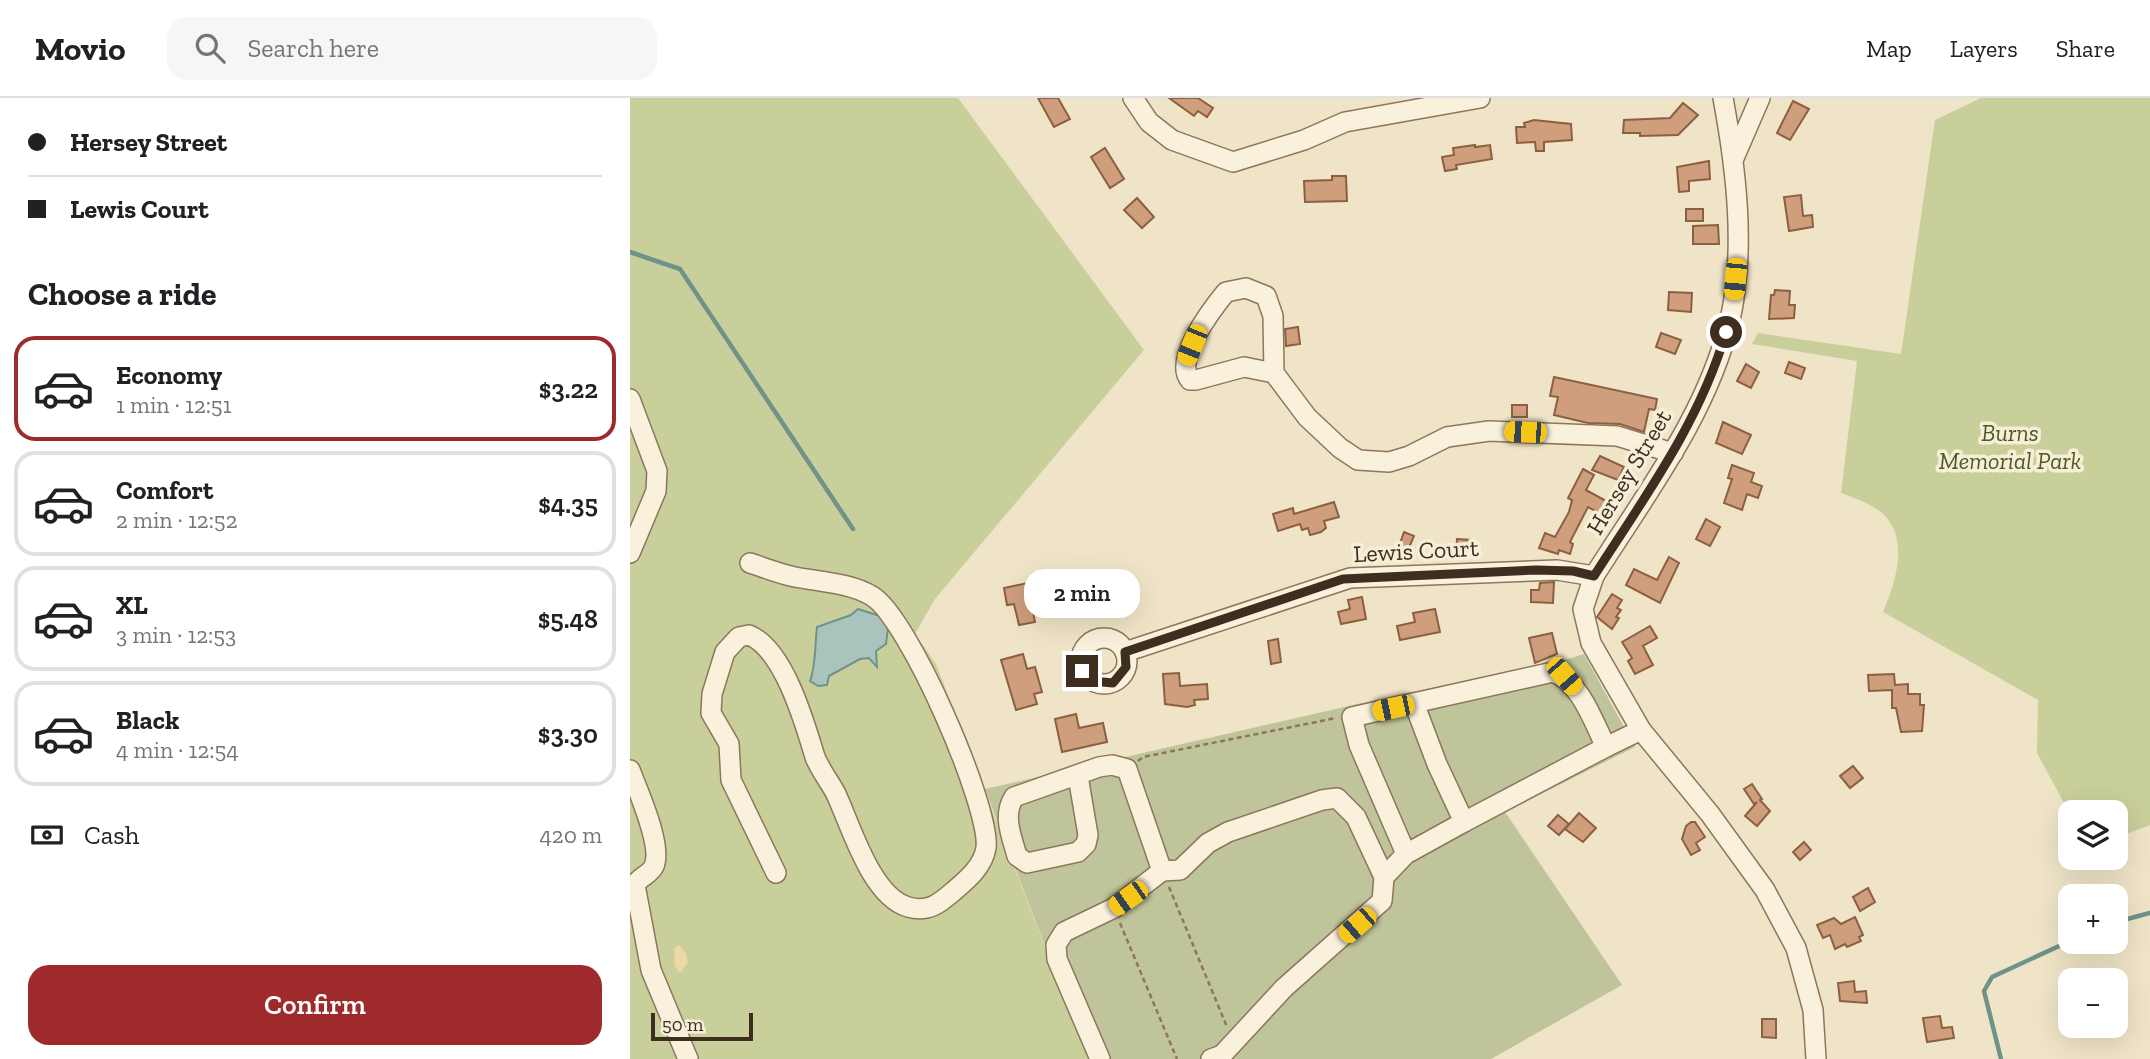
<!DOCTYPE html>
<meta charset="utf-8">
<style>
:root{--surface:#fff;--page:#f6f6f6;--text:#202124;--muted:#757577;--line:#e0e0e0;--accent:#9e2a2b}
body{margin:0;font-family:"Zilla Slab",serif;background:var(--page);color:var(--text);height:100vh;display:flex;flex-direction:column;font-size:26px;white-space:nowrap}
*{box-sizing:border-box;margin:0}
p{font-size:23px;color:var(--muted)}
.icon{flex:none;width:38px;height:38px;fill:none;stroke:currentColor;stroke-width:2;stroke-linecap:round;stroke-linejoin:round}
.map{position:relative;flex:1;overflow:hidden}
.details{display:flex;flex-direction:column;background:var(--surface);width:630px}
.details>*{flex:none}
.hud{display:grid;align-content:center;height:154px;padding:0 28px;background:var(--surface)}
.buttons{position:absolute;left:1428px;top:702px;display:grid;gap:14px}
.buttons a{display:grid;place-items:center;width:70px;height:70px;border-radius:14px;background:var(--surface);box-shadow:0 7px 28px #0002;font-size:35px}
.scale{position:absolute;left:21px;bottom:18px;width:102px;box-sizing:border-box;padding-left:7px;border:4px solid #3d2e20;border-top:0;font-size:19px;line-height:24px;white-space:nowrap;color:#3d2e20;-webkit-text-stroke:5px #f7eed8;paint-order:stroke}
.end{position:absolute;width:32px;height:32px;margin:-16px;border:9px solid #3d2e20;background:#fff;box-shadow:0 0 0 4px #fff}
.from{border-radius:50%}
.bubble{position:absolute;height:49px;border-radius:21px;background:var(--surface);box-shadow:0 7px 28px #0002;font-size:23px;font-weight:600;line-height:49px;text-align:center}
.car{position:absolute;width:21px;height:42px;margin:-21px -10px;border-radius:9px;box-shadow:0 0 5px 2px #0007;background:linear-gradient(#f5c518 24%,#345 0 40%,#f5c518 0 76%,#345 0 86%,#f5c518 0)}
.hud b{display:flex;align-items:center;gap:24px;height:66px;font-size:26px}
.hud b+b{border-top:2px solid var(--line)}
.hud i{width:18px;height:18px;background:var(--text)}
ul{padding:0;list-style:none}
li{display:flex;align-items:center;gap:21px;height:105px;margin:0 14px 10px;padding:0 14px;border:4px solid var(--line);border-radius:21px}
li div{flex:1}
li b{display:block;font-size:26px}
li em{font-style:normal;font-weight:600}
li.selected{border-color:var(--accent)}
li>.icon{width:63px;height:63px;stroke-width:1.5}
h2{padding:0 28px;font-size:32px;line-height:84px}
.pay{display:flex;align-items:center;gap:18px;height:77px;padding:0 28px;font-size:26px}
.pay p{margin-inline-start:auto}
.button{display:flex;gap:14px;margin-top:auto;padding:14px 28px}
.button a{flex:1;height:80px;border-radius:21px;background:var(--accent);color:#fff;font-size:28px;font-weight:600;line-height:80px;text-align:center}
header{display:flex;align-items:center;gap:42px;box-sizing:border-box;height:98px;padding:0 35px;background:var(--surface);border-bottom:2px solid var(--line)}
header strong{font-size:33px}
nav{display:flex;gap:38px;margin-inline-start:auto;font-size:24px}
.search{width:490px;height:63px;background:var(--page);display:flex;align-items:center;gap:18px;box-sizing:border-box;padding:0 24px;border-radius:21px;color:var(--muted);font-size:26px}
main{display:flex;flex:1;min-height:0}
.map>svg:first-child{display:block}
</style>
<header>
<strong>Movio</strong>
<div class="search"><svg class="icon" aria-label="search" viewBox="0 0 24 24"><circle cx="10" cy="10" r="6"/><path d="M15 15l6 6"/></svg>Search here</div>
<nav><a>Map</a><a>Layers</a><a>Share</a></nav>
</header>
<main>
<section class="details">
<div class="hud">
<b><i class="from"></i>Hersey Street</b>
<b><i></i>Lewis Court</b>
</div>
<h2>Choose a ride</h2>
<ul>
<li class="selected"><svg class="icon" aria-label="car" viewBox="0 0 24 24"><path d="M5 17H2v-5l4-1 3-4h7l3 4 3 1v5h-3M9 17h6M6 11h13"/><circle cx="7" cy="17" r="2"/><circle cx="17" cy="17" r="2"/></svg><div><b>Economy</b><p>1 min · 12:51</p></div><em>$3.22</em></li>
<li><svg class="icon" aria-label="car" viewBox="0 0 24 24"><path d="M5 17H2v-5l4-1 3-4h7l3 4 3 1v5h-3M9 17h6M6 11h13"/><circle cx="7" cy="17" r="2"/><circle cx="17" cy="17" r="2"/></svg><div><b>Comfort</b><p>2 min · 12:52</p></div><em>$4.35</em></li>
<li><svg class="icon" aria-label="car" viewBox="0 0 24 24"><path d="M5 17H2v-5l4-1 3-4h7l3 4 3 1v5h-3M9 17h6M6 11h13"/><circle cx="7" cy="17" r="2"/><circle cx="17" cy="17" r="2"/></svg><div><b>XL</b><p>3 min · 12:53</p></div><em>$5.48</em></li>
<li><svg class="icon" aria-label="car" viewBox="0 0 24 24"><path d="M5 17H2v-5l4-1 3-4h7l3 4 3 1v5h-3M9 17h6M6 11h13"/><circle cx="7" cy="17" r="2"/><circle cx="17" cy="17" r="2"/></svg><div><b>Black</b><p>4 min · 12:54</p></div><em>$3.30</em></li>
</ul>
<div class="pay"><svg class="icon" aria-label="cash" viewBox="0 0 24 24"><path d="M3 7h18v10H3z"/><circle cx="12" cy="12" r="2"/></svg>Cash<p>420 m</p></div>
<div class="button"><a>Confirm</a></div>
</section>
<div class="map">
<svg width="1520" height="961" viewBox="0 0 1520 961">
<rect width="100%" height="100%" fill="#f0e4c8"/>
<g fill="#c9cf9b">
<polygon points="0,0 328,0 514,252 305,501 285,536 306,566 458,961 0,961"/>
<path d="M1351,0h169v727l-34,13v-26l-46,2 -33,-61 1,-53 -155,-88c12,-27 26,-71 2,-96 -11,-12 -29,-17 -44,-23l16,-132 -105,-17 6,-11 143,21 34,-234z"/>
</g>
<polygon fill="#ecd9a5" points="49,847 56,855 58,865 50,875 45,868 44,851"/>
<polygon fill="#bfc49a" points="954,556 1005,649 875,714 992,887 861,961 458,961 355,691 771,596 928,564"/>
<path fill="#a9c4bc" stroke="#6f938a" stroke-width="2" d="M228,511l22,7 8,12 -2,16 -10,7 1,16 -8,-9 -9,1 -31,17 -2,9 -9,1 -8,-5c6,-16 5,-38 7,-54l34,-12z"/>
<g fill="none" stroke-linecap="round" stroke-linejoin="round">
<g stroke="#6f938a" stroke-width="4.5">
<polyline points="0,154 50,171 223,431"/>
<polyline points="1486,824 1520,815"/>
<polyline points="1371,961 1354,893 1362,879 1440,843"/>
</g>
</g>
<g fill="#cf9f7d" stroke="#8d5f41" stroke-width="2">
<polygon points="408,0 428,0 440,21 424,29"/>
<polygon points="539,0 568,0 583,10 577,19 568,13 564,18"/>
<polygon points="1163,3 1179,11 1160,42 1147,35"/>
<polygon points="1053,5 1068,17 1048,37 1010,38 1010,35 993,35 994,22 1040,20"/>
<polygon points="904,22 941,26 942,42 914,44 914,53 906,53 905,44 887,45 886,29 895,29 894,25"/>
<polygon points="845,47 845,49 860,47 862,61 826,67 827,71 815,73 812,59 824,57 823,50"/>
<polygon points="475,50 494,81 480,90 461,59"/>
<polygon points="1079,63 1080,81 1059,83 1059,93 1049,94 1047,69"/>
<polygon points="702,78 716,78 717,103 675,104 674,83 702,82"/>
<polygon points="1171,97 1173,118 1182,117 1183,129 1159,133 1154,99"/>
<polygon points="507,100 524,119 512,130 494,112"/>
<rect x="1056" y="111" width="17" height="12"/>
<polygon points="1088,127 1089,146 1063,146 1063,128"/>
<polygon points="1145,192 1160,193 1159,207 1165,207 1164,220 1139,221 1141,197 1144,197"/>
<polygon points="1039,194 1062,195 1061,214 1038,212"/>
<polygon points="668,229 670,246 656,248 655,231"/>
<polygon points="1031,235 1051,242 1045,256 1026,249"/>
<polygon points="1159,264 1175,270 1171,281 1155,275"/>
<polygon points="1116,266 1129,274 1121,290 1107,283"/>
<polygon points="924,279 1027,301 1025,312 1019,311 1014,334 990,326 958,325 924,317 928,299 920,298"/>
<rect x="882" y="307" width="15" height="12"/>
<polygon points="1093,324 1121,337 1112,356 1086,345"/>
<polygon points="970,358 994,369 988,382 962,372"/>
<polygon points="1102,367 1124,375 1121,384 1132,388 1128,400 1117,396 1112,412 1094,405 1102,381 1098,380"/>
<polygon points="953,371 964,377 956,392 976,403 969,415 958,409 940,444 943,446 940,456 929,452 928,456 909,450 915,435 925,439 939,414 942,402 938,400"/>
<polygon points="704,404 709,419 694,423 696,430 691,434 680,437 678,430 672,432 670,426 648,433 643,416 663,410 664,416"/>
<polygon points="1076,421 1090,429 1080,448 1066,441"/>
<polygon points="774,434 784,438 778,452 769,448"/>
<polygon points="827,441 842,442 842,446 849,446 849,456 826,456"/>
<polygon points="1039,459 1049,465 1030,505 996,487 1004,471 1027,482"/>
<polygon points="417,481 422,505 402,509 405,524 389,527 384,506 377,507 374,490"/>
<polygon points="924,484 923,505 901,504 901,492 909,492 910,485"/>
<polygon points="982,496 992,502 987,510 991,512 986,519 989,520 982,531 967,519"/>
<polygon points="732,499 736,521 711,526 708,514 720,511 718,502"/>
<polygon points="805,511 810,534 770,542 767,528 785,524 783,515"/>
<polygon points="1020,528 1027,540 1013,548 1023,567 1005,576 998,563 1002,560 992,544"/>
<polygon points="922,535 927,556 905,565 899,540"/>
<polygon points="648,541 651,564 641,566 638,543"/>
<polygon points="393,556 397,571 405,569 412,594 404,596 407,606 386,612 371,562"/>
<polygon points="549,575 550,588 577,586 578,601 564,602 565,607 557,609 535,606 533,576"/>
<polygon points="1264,576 1265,587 1278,586 1278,596 1290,596 1290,607 1294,607 1292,633 1271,634 1266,610 1262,610 1262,592 1239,593 1238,577"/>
<polygon points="446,616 449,630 473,625 477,644 432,654 425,621"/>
<polygon points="1223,668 1233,680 1220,690 1210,678"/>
<polygon points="1122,686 1132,701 1130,702 1140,713 1127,728 1115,718 1127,704 1124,706 1114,691"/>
<polygon points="949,715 966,730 953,744 935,731"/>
<polygon points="928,717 939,726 929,737 918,728"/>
<polygon points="1061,724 1065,724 1075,739 1066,745 1070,752 1061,757 1052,741 1056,728"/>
<polygon points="1174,744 1181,752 1170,762 1163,754"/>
<polygon points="1238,790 1245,804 1230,813 1223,799"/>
<polygon points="1225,819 1233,837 1229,839 1231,843 1217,849 1215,846 1205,851 1200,837 1193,840 1187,827 1204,820 1211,826"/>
<polygon points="1224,883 1225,894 1236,893 1237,905 1210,903 1208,885"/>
<polygon points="1310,918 1312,930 1322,929 1324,940 1297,944 1293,920"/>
<polygon points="1132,921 1146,921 1146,940 1132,939"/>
</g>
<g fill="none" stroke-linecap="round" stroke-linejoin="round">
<g stroke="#8d765c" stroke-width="22">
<g id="minor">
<polyline points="503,0 519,24 542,42 603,64 674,42 715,24 850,0"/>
<path d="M1093,0c13,70 23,151 7,222 -23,95 -85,175 -136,256l-11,33 8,34 50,87 69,84 55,76 31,58 17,62 3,49"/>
<polyline points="1104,60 1130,0"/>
<path d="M644,275l-30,-6 -48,13h-6c-17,-20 22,-71 36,-88l20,-4 20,8 7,20 1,57 33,44 33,31 18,12 31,2 20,-6 38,-19 42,-6 128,5 56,17"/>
<polyline points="0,301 27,373 26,393 0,455"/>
<path d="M120,465c15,5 30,11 45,14 25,5 56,6 77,19 36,21 119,211 114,252 -3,18 -18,31 -31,42 -15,13 -26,23 -47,17 -37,-11 -57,-81 -72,-113 -6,-12 -16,-24 -21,-37 -10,-33 -31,-108 -66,-122l-10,2 -14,15 -13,42 -1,19 18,31 2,36 45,93"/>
<circle cx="474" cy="563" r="23"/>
<polyline points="495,554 720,480 927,472 964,478"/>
<path d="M784,605l139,-31c28,11 40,49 53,75l-142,75"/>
<polyline points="976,649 1011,632"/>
<path d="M0,672c8,21 33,76 24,96 -3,8 -15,11 -19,19l16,85 37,89"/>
<path d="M448,678l10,59 -2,9 -8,8 -51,11 -10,-7c-5,-19 -15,-40 -3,-59l85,-30 13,-2 15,4 35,102 18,-1 28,-27 20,-11 94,-32 15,-2 19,19 28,60"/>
<polyline points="470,961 427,861 426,847 434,834 484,810 532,773"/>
<polyline points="581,961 592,957 654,890 752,803 754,779 776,756 729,647 722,619 784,605 807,666 834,724 776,756"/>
</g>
</g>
<g stroke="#8d765c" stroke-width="2.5" stroke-dasharray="5 3.5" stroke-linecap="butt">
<polyline points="508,663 513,659 706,620"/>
<polyline points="539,789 597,929"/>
<polyline points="490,825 547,961"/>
</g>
<use href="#minor" stroke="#faf1dc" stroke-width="19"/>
</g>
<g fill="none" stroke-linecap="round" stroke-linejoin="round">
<path stroke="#3d2e20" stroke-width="9" d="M452,573l10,10 21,2 13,-16 -1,-15 218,-73 193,-9 37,1 21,5c50,-78 106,-154 132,-244"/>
</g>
<g text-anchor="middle" stroke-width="7" stroke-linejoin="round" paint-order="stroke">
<g font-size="24" font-style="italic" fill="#4d5a26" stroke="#f7eed8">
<text x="1380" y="343">Burns<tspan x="1380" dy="28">Memorial Park</tspan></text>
</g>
<g font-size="24" fill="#3d2e20" stroke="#f7eed8">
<text transform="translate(999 374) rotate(-59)" y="8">Hersey Street</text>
<text transform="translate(786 453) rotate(-3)" y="8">Lewis Court</text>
</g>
</g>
</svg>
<div class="buttons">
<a><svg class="icon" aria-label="layers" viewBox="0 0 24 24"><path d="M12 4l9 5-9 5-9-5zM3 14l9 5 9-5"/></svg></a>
<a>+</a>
<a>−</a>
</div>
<div class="scale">50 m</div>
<i class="end from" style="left:1096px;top:234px"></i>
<i class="end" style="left:452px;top:573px"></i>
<div class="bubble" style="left:394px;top:471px;width:116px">2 min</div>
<i class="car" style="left:1105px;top:181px;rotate:185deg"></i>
<i class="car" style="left:562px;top:247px;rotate:202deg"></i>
<i class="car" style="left:895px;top:334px;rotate:272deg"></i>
<i class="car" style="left:934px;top:578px;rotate:139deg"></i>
<i class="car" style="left:763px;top:610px;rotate:258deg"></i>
<i class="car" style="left:498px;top:800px;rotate:235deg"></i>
<i class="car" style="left:727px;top:827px;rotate:229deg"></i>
</div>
</main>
